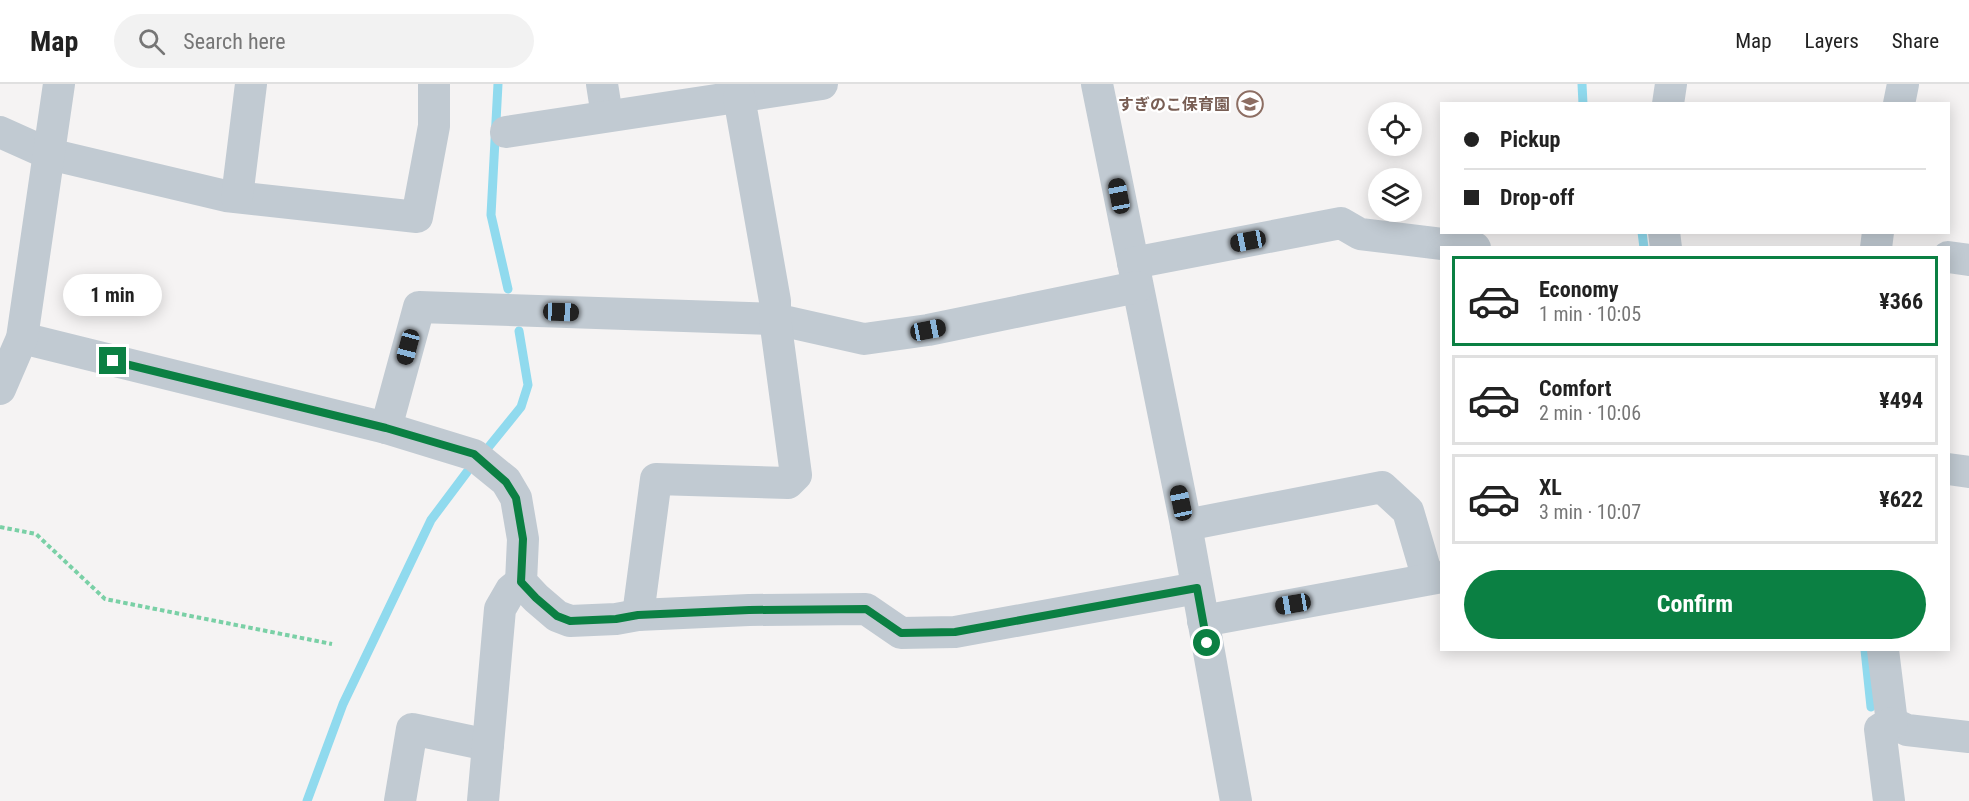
<!DOCTYPE html>
<meta charset="utf-8">
<style>
:root{--surface:#fff;--page:#f2f2f2;--text:#222;--muted:#767676;--line:#e0e0e0;--accent:#0b8043}
body{margin:0;font-family:"Roboto Condensed","Noto Sans JP",sans-serif;background:var(--page);color:var(--text);height:100vh;display:flex;flex-direction:column;font-size:22px;white-space:nowrap}
*{box-sizing:border-box;margin:0}
p{font-size:20px;color:var(--muted)}
.icon{flex:none;width:33px;height:33px;fill:none;stroke:currentColor;stroke-width:2;stroke-linecap:round;stroke-linejoin:round}
.map{position:relative;flex:1;overflow:hidden}
.drawer{position:absolute;left:1440px;top:162px;width:510px;height:405px;display:flex;flex-direction:column;background:var(--surface);border-radius:0px;box-shadow:0 3px 15px #0003}
.drawer>*{flex:none}
.guide{position:absolute;left:1440px;top:18px;width:510px;height:132px;border-radius:0px;box-shadow:0 3px 15px #0003;display:grid;align-content:center;height:132px;padding:0 24px;background:var(--surface)}
.buttons{position:absolute;left:1368px;top:18px;display:grid;gap:12px}
.buttons a{display:grid;place-items:center;width:54px;height:54px;border-radius:50%;background:var(--surface);box-shadow:0 3px 15px #0003;font-size:30px}
.end{position:absolute;width:27px;height:27px;margin:-14px;border:8px solid #0b8043;background:#fff;box-shadow:0 0 0 3px #fff}
.from{border-radius:50%}
.bubble{position:absolute;height:42px;border-radius:21px;background:var(--surface);box-shadow:0 3px 15px #0003;font-size:20px;font-weight:700;line-height:42px;text-align:center}
.car{position:absolute;width:18px;height:36px;margin:-18px -9px;border-radius:8px;box-shadow:0 0 4px 2px #0007;background:linear-gradient(#222 24%,#8ab4d8 0 40%,#222 0 76%,#8ab4d8 0 86%,#222 0)}
.guide b{display:flex;align-items:center;gap:21px;height:57px;font-size:22px}
.guide b+b{border-top:2px solid var(--line)}
.guide i{width:15px;height:15px;background:var(--text)}
ul{padding:10px 0 0;list-style:none}
li{display:flex;align-items:center;gap:18px;height:90px;margin:0 12px 9px;padding:0 12px;border:3px solid var(--line);border-radius:0px}
li div{flex:1}
li b{display:block;font-size:22px}
li em{font-style:normal;font-weight:700}
li.on{border-color:var(--accent)}
li>.icon{width:54px;height:54px;stroke-width:1.5}
.cta{display:flex;gap:12px;margin-top:auto;padding:12px 24px}
.cta a{flex:1;height:69px;border-radius:36px;background:var(--accent);color:#fff;font-size:24px;font-weight:700;line-height:69px;text-align:center}
header{display:flex;align-items:center;gap:36px;box-sizing:border-box;height:84px;padding:0 30px;background:var(--surface);border-bottom:2px solid var(--line)}
header strong{font-size:28px}
nav{display:flex;gap:33px;margin-inline-start:auto;font-size:21px}
.search{width:420px;height:54px;background:var(--page);display:flex;align-items:center;gap:15px;box-sizing:border-box;padding:0 21px;border-radius:33px;color:var(--muted);font-size:22px}
.map>svg:first-child{display:block}
</style>
<header>
<strong>Map</strong>
<div class="search"><svg class="icon" aria-label="search" viewBox="0 0 24 24"><circle cx="10" cy="10" r="6"/><path d="M15 15l6 6"/></svg>Search here</div>
<nav><a>Map</a><a>Layers</a><a>Share</a></nav>
</header>
<div class="map">
<svg width="1969" height="717" viewBox="0 0 1969 717">
<rect width="100%" height="100%" fill="#f5f3f3"/>
<g fill="none" stroke-linecap="round" stroke-linejoin="round">
<g stroke="#90daee" stroke-width="9">
<polyline points="498,0 491,131 508,205"/>
<polyline points="1582,0 1583,20"/>
<polyline points="1642,148 1644,164"/>
<polyline points="487,365 521,323 528,301 519,247"/>
<polyline points="1865,566 1871,623"/>
<polyline points="307,717 343,620 431,436 467,388"/>
</g>
<polyline stroke="#7ad0a6" stroke-width="4" stroke-dasharray="4.5 3" stroke-linecap="butt" points="0,443 36,450 105,515 332,560"/>
<g stroke="#c1cad2" stroke-width="32">
<polyline points="602,0 607,32"/>
<polyline points="1097,0 1186,441 1236,717"/>
<polyline points="1668,20 1671,0"/>
<polyline points="1899,20 1903,0"/>
<polyline points="0,48 49,70 226,112 417,133 434,42 434,0"/>
<polyline points="506,48 822,0"/>
<polyline points="237,113 251,0"/>
<polyline points="1664,148 1666,164"/>
<polyline points="1876,164 1878,148"/>
<polyline points="1948,173 1969,176"/>
<polyline points="1133,179 1341,139 1360,150 1475,164"/>
<polyline points="22,254 386,344 474,371 506,397 516,414 523,455 521,498 536,514 557,532 570,537 616,535 638,531 749,526 866,525 901,549 955,548 1197,504"/>
<polyline points="0,305 22,254 59,0"/>
<polyline points="386,344 419,223 775,235 864,255 928,246 1137,203"/>
<polyline points="1948,385 1969,388"/>
<polyline points="1186,441 1382,403 1408,427 1428,495"/>
<polyline points="638,531 656,395 788,399 796,391 775,235 775,217 739,13"/>
<polyline points="1203,537 1442,493"/>
<polyline points="1883,566 1892,639 1907,646 1969,653"/>
<polyline points="400,717 412,645 488,661"/>
<polyline points="483,717 500,525 511,506 521,498"/>
<polyline points="1889,717 1880,645 1892,639"/>
</g>
</g>
<g fill="none" stroke-linecap="round" stroke-linejoin="round">
<polyline stroke="#0b8043" stroke-width="8" points="113,277 386,344 474,370 506,398 516,414 523,455 521,498 536,514 557,532 570,537 616,535 638,531 749,526 866,525 901,549 955,548 1197,504 1207,559"/>
</g>
<defs>
<g id="school-ring" transform="scale(1.35)"><circle r="9.5" fill="#fff" stroke="#8d6e63" stroke-width="1.5"/><path d="M0-5L7-2L0 1L-7-2ZM-4 1L0 2.5L4 1V4Q0 6-4 4Z" fill="#8d6e63"/></g>
</defs>
<g fill-rule="evenodd">
<use href="#school-ring" x="1250" y="20"/>
</g>
<g text-anchor="middle" stroke-width="4.5" stroke-linejoin="round" paint-order="stroke">
<g font-size="16" font-weight="bold" fill="#785e54" stroke="#fff" text-anchor="end">
<text x="1230" y="26">すぎのこ保育園</text>
</g>
</g>
</svg>
<div class="buttons">
<a><svg class="icon" aria-label="locate" viewBox="0 0 24 24"><circle cx="12" cy="12" r="6"/><path d="M12 2v4M12 18v4M2 12h4M18 12h4"/></svg></a>
<a><svg class="icon" aria-label="layers" viewBox="0 0 24 24"><path d="M12 4l9 5-9 5-9-5zM3 14l9 5 9-5"/></svg></a>
</div>
<i class="end from" style="left:1207px;top:559px"></i>
<i class="end" style="left:113px;top:277px"></i>
<div class="bubble" style="left:63px;top:190px;width:99px">1 min</div>
<i class="car" style="left:1119px;top:112px;rotate:349deg"></i>
<i class="car" style="left:1248px;top:157px;rotate:259deg"></i>
<i class="car" style="left:561px;top:228px;rotate:92deg"></i>
<i class="car" style="left:928px;top:246px;rotate:79deg"></i>
<i class="car" style="left:408px;top:263px;rotate:195deg"></i>
<i class="car" style="left:1181px;top:419px;rotate:348deg"></i>
<i class="car" style="left:1293px;top:520px;rotate:260deg"></i>
<div class="guide">
<b><i class="from"></i>Pickup</b>
<b><i></i>Drop-off</b>
</div>
<section class="drawer">
<ul>
<li class="on"><svg class="icon" aria-label="car" viewBox="0 0 24 24"><path d="M5 17H2v-5l4-1 3-4h7l3 4 3 1v5h-3M9 17h6M6 11h13"/><circle cx="7" cy="17" r="2"/><circle cx="17" cy="17" r="2"/></svg><div><b>Economy</b><p>1 min · 10:05</p></div><em>¥366</em></li>
<li><svg class="icon" aria-label="car" viewBox="0 0 24 24"><path d="M5 17H2v-5l4-1 3-4h7l3 4 3 1v5h-3M9 17h6M6 11h13"/><circle cx="7" cy="17" r="2"/><circle cx="17" cy="17" r="2"/></svg><div><b>Comfort</b><p>2 min · 10:06</p></div><em>¥494</em></li>
<li><svg class="icon" aria-label="car" viewBox="0 0 24 24"><path d="M5 17H2v-5l4-1 3-4h7l3 4 3 1v5h-3M9 17h6M6 11h13"/><circle cx="7" cy="17" r="2"/><circle cx="17" cy="17" r="2"/></svg><div><b>XL</b><p>3 min · 10:07</p></div><em>¥622</em></li>
</ul>
<div class="cta"><a>Confirm</a></div>
</section>
</div>
